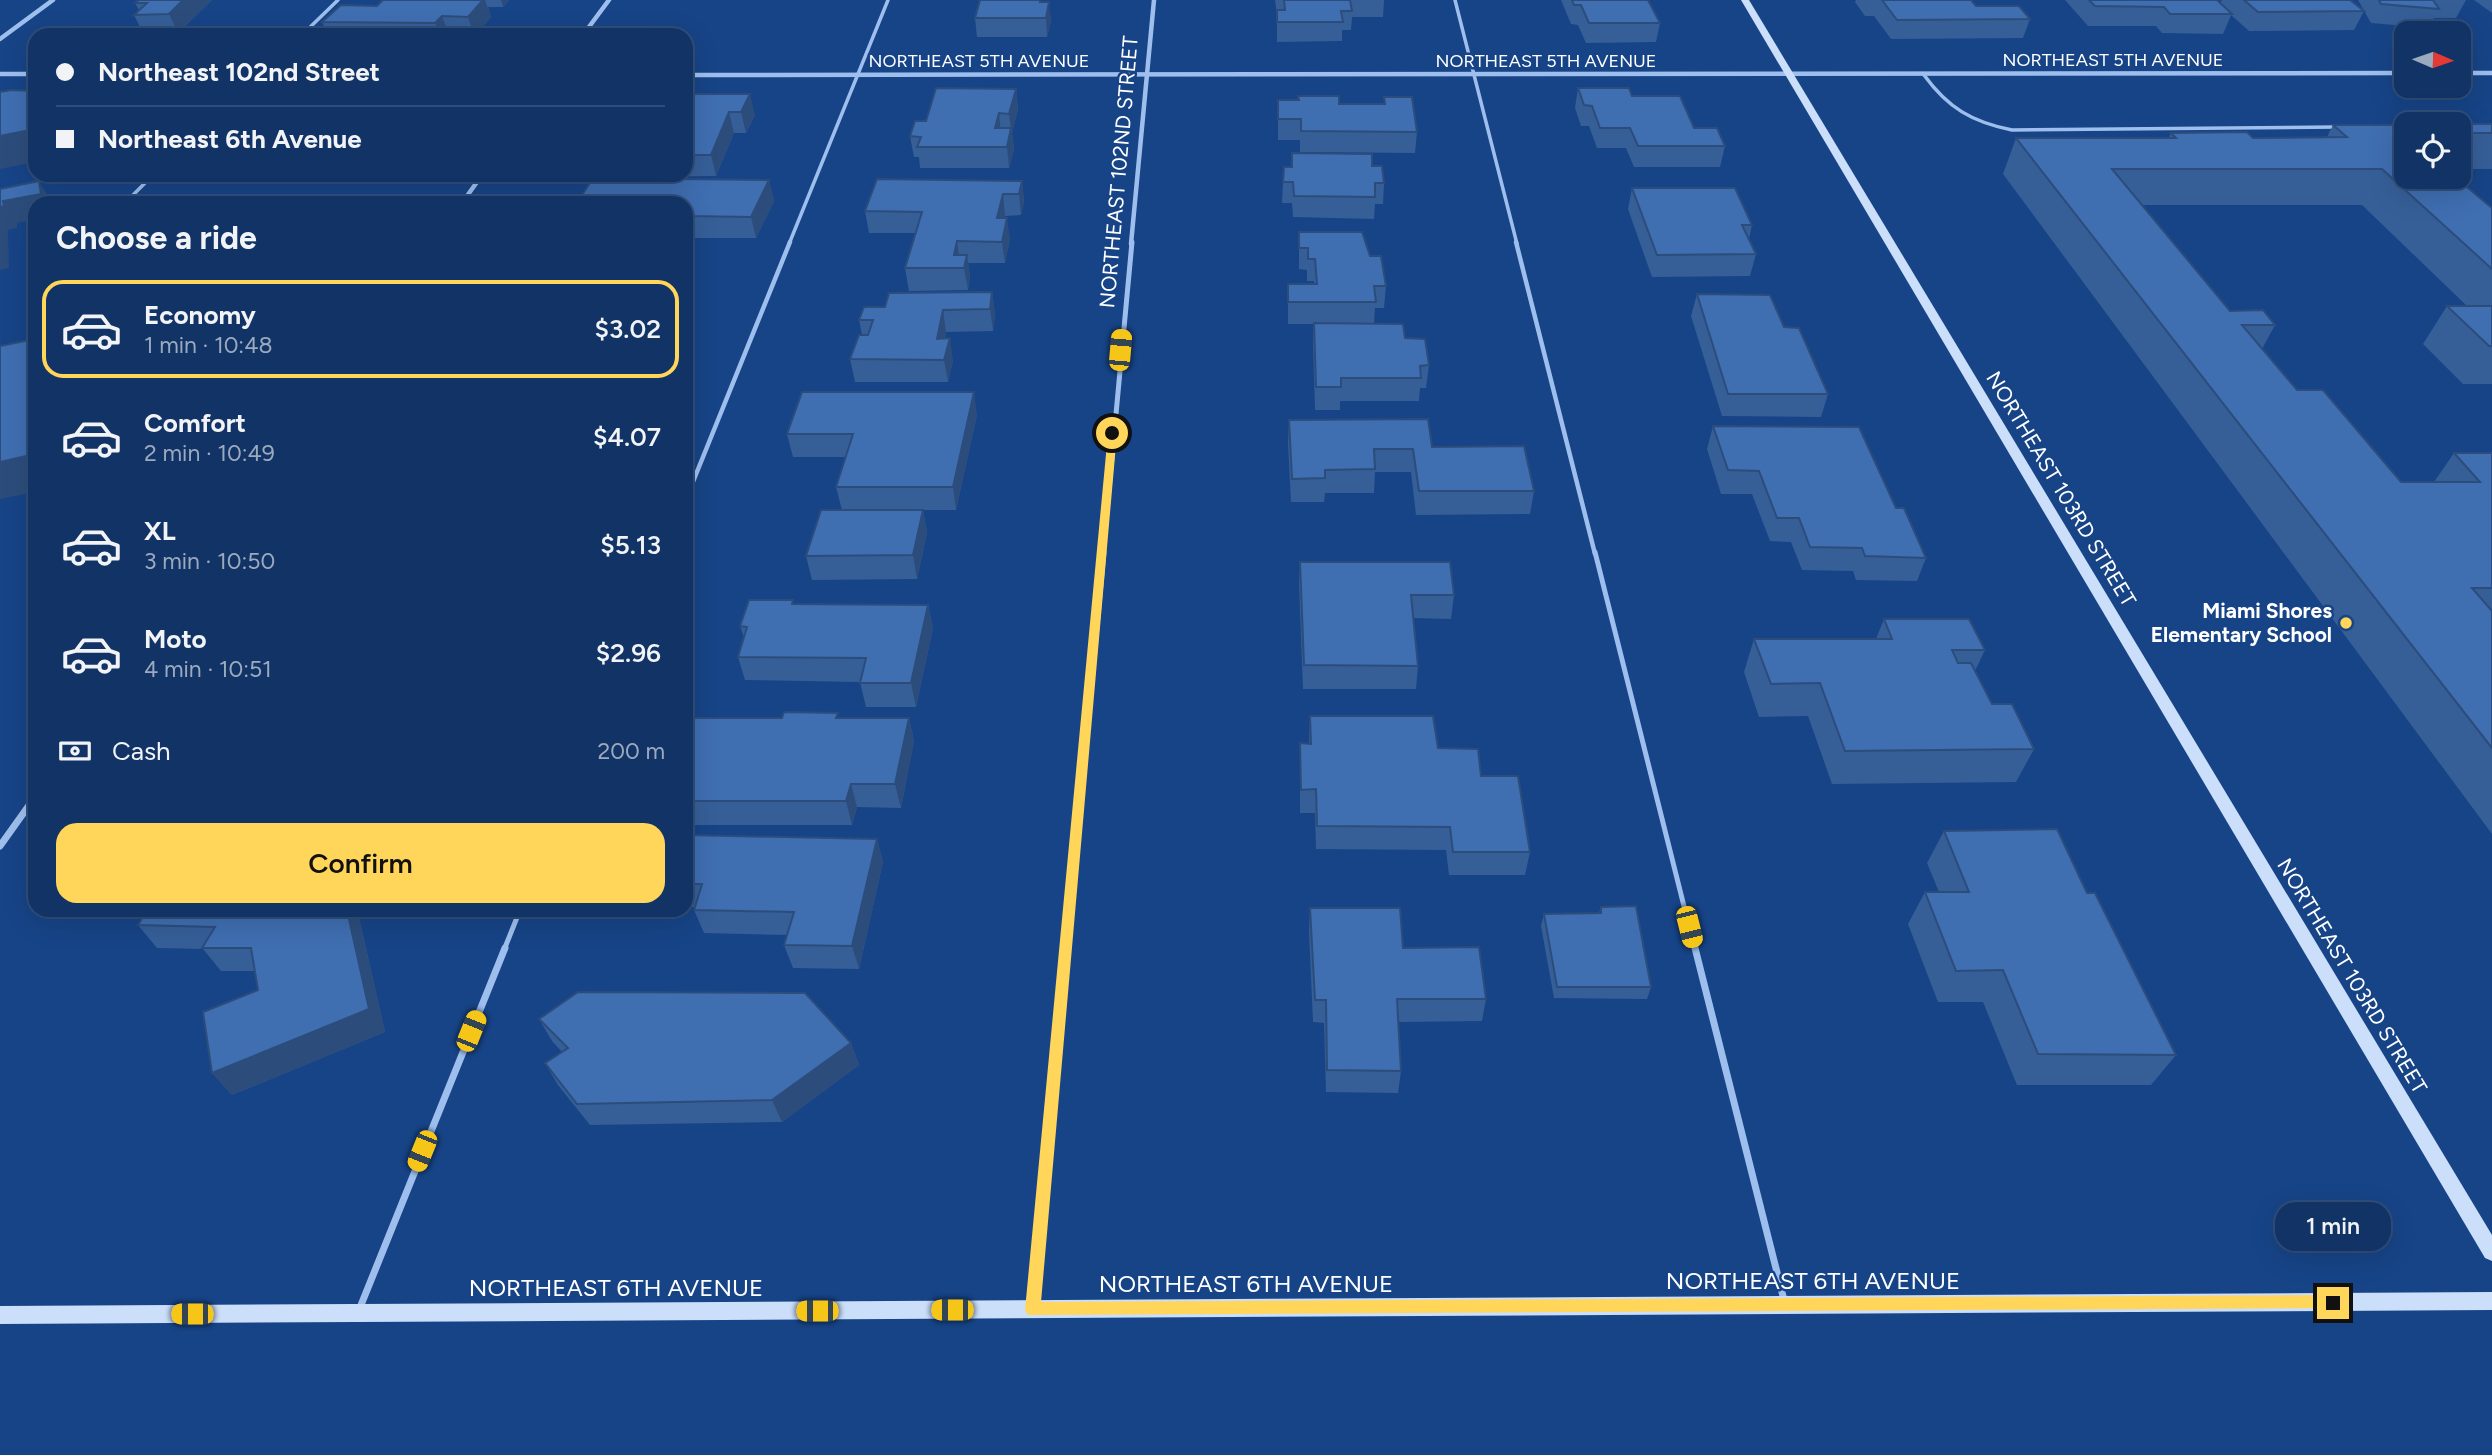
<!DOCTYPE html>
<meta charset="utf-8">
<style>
:root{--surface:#113365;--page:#1e3f6e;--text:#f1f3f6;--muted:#9caabf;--line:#304e79;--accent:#ffd55a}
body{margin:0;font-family:Figtree,sans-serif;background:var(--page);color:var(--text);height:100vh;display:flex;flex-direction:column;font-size:26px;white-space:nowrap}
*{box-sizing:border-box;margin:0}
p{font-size:23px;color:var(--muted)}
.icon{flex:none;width:38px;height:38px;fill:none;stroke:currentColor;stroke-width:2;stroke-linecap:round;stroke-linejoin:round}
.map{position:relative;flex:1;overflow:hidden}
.drawer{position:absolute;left:28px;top:196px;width:665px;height:721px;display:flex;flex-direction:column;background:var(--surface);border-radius:21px;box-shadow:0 7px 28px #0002,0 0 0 2px var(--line)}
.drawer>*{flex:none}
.guide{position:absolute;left:28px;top:28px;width:665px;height:154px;border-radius:21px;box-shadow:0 7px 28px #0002,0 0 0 2px var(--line);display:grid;align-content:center;height:154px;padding:0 28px;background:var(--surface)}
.needle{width:46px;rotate:92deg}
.controls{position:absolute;left:2394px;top:21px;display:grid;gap:14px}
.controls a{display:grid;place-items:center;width:77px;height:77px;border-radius:14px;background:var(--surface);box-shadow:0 7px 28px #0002,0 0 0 2px var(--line);font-size:35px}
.end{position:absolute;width:32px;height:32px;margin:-16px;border:9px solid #ffd55a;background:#111;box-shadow:0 0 0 4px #111}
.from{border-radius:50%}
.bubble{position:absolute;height:49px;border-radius:21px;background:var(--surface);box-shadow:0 7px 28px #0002,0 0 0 2px var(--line);font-size:23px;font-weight:600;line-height:49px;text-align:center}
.car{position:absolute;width:21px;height:42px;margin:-21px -10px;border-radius:9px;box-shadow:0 0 5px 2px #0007;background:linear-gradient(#f5c518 24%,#345 0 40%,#f5c518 0 76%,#345 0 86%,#f5c518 0)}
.guide b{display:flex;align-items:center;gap:24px;height:66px;font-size:26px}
.guide b+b{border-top:2px solid var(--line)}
.guide i{width:18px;height:18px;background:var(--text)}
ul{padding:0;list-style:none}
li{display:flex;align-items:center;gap:21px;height:98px;margin:0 14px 10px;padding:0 14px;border:4px solid transparent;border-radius:21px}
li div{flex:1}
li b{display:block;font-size:26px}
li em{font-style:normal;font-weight:600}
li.on{border-color:var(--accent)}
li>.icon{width:63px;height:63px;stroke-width:1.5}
h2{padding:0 28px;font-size:32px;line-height:84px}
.pay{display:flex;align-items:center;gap:18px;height:77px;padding:0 28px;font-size:26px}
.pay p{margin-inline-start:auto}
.primary-button{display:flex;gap:14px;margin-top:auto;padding:14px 28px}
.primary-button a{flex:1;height:80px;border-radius:21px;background:var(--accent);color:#111;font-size:28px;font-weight:600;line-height:80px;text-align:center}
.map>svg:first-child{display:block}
</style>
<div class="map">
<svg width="2492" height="1455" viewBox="0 0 2492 1455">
<rect width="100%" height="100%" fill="#174487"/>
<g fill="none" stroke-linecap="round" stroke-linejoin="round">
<g stroke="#9ebfee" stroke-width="3.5">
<polyline points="1455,0 1517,244"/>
<polyline points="302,35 338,0"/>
<path d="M1924,75c24,33 48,47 88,55l325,-3"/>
<polyline points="125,203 153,175"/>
<polyline points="789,244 888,0"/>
</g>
<g stroke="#9ebfee" stroke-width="4.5">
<polyline points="1516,242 1595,554"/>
<polyline points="32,296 35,293"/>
<polyline points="686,499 790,242"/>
</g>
<g stroke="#9ebfee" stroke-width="5">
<polyline points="1595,552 1695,950"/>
<polyline points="504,950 520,910"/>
</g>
<g stroke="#9ebfee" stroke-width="7">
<polyline points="1695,948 1784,1300"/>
<polyline points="359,1310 505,948"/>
</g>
<g stroke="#9ebfee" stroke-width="4.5">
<polyline points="583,35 609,0"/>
<polyline points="0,39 53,0"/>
<polyline points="2459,73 2492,73"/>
<polyline points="0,74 35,74"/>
<polyline points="686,75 2406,73"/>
<polyline points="462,203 482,175"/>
<polyline points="1131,244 1154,0"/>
</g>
<polyline stroke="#9ebfee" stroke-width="5" points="1103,554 1132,242"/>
<g stroke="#9ebfee" stroke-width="7">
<polyline points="0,846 35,797"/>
<polyline points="1066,950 1103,552"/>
</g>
<polyline stroke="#9ebfee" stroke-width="9" points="1033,1310 1066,948"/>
<g fill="#cbdefa" fill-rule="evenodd">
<polygon points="1741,0 1749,0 2492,1235 2492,1261 2485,1258"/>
<polygon points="2492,1292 2492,1310 0,1324 0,1306"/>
</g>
</g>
<g fill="#365f98">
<polygon points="212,0 178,33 144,35 134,15 139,10 135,3"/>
<polygon points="383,0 509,0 503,7 488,7 491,17 476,35 328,35 322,22 377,6"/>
<polygon points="1275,0 1384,0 1383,17 1352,17 1351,30 1342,30 1342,41 1277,42 1277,15"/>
<polygon points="1561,0 1648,0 1660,23 1656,42 1586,43 1578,25 1571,24"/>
<polygon points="1856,0 1971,0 1976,6 2030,19 2023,38 1891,39 1874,16 1865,16 1855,2"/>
<polygon points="2065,0 2217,0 2220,3 2222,0 2350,0 2364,11 2354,30 2249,31 2231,15 2223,34 2162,33 2156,26 2088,26"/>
<polygon points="2358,0 2466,0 2456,18 2434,18 2429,28 2371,23"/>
<polygon points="2474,0 2492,0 2492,13"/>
<polygon points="1048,2 1051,21 1047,37 977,37 975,18"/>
<polygon points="1578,88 1632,96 1694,128 1725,146 1720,167 1634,167 1626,148 1597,148 1589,126 1581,126 1575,108"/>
<polygon points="1016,89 1018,109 1012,133 1014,149 1009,168 920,168 919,157 914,157 910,136 926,121"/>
<polygon points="686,94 755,115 746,133 734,133 716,176 618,177 617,175 686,175"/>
<polygon points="1298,96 1339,104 1384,104 1384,97 1417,132 1415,153 1300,152 1300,140 1278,140 1278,100 1298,100"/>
<rect x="2459" y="124" width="33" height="45"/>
<polygon points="2333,125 2406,125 2406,177 2492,208 2492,384 2463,384 2423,344 2447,306 2467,306 2362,205 2142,205 2230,311 2275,325 2262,349 2297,390 2401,482 2434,482 2454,453 2492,453 2492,834 2003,174 2016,138 2169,138 2171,133 2253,138 2327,137"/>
<polygon points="1372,166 1384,183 1383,204 1375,204 1374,219 1293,217 1292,203 1282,203 1283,182"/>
<polygon points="769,180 774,201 756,238 686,238 686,203"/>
<polygon points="1022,181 1024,202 1021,215 1005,216 1005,218 1010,239 1005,263 968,263 970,277 968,290 909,291 905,268 916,233 869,233 865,211"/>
<polygon points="1632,188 1752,225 1749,239 1756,254 1750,276 1652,277 1628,209"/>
<polygon points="1299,232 1370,256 1386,286 1384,308 1375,308 1374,324 1405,338 1429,365 1426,388 1420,388 1419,401 1340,401 1340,410 1315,410 1313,346 1313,324 1288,324 1288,284 1314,284 1314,281 1307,281 1307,270 1299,269"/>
<polygon points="992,292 995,315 993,331 946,332 945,339 953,361 948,382 855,382 850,359 862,335 859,320 885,307"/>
<polygon points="1697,294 1784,327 1828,394 1821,417 1722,416 1691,316"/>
<polygon points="977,415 956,510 923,510 927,533 917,579 812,580 806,556 842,510 836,487 846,457 793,457 787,434"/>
<polygon points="1289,420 1432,447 1534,491 1530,514 1416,515 1411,472 1375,472 1374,493 1325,493 1324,502 1291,502 1288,443"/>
<polygon points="1713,426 1896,508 1926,558 1917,581 1856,580 1853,571 1802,570 1791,542 1770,541 1752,494 1721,494 1707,449"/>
<polygon points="1300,562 1454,595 1451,619 1413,618 1418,666 1416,689 1303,689 1299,585"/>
<polygon points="794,604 928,605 933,628 916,707 866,707 860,682 745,680 738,657 744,637 740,626"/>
<polygon points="1884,619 1985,650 1975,671 1992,704 2034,749 2016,782 1832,784 1808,716 1759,717 1744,672 1754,639 1876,639"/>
<polygon points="1310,716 1438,748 1481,776 1530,852 1525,875 1449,875 1446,850 1316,849 1315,813 1300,813 1300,743 1309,744"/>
<polygon points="686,718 909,718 914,741 901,808 857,807 852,825 686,825"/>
<polygon points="1944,831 2087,893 2176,1055 2151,1085 2017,1085 1983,1002 1938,1002 1908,924 1925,892 1939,892 1927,863"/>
<polygon points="686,835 877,839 883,862 859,969 793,968 784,945 788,935 704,933 694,910 695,907 686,907"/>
<polygon points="1601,907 1651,987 1647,999 1554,998 1541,926 1544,914 1599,913"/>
<polygon points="1310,908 1403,948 1486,999 1482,1021 1398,1022 1401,1071 1398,1093 1326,1092 1324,1023 1313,1022 1309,931"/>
<polygon points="359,917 385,1032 232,1095 212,1073 258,990 255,971 221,971 203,949 157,948 138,925"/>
<polygon points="539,1019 851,1043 859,1065 782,1122 590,1125 558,1085 545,1063 562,1052 552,1041"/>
</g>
<g fill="#2c4d7c">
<polygon points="183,0 212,0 178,33 169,14"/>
<polygon points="483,0 485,0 491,17 476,35 474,35 468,17"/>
<polygon points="501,0 509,0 503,7"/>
<polygon points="1049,2 1051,21 1047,37 1046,18"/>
<polygon points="442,16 449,35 440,35 435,23"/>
<polygon points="1016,89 1018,109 1012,133 1014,149 1009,168 1007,147 1011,130 1009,114"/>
<polygon points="750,94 755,115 746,133 741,112"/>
<polygon points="729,112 734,133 716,176 711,155"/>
<polygon points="999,113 1001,134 997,149 995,128"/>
<polygon points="35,129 35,162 0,169 0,136"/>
<polygon points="769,180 774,201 756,238 751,217"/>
<polygon points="39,181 52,203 35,203 35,219 17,223 17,228 8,230 9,268 0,270 0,207 3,201"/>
<polygon points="1022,181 1024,202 1021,215 1019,194"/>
<polygon points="1003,194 1005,216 1000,239 997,218"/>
<polygon points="305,195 309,203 298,203"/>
<polygon points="1007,218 1010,239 1005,263 1002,242"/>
<polygon points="957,241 960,263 954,255"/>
<polygon points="967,255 970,277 968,290 964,268"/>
<polygon points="992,292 995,315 993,331 990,309"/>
<polygon points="686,304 689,313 686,319"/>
<polygon points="943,310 946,332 941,361 937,339"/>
<polygon points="950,338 953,361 948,382 944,360"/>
<polygon points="974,392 977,415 956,510 953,487"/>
<polygon points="35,454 35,492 0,499 0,457"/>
<polygon points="923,510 927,533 917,579 913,555"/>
<polygon points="928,605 933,628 916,707 911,683"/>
<polygon points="909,718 914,741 901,808 895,784"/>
<polygon points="851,784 857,807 852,825 846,801"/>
<polygon points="877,839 883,862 859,969 852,946"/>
<polygon points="347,910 362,910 359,917 385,1032 232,1095 212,1073"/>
<polygon points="851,1043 859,1065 782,1122 772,1100"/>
</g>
<g fill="#3f6eb1" stroke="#2c4d7c" stroke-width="2">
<polygon points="139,0 183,0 169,14 134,15 147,3 135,3"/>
<polygon points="383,0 483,0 468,17 442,16 435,23 322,22 341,5 377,6"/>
<polygon points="980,0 1040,0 1040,2 1049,2 1046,18 975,18"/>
<polygon points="1284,0 1350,0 1352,11 1341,11 1343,22 1277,22 1277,10 1285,10"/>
<polygon points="1572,0 1648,0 1660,23 1589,23 1581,5 1574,5"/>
<polygon points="1882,0 1971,0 1976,6 2019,6 2030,19 1897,20"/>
<polygon points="2089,0 2217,0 2232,14 2170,14 2164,7 2095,6"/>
<polygon points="2244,0 2350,0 2364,11 2258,12"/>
<polygon points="2379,0 2433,0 2439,9 2381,4"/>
<polygon points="936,88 1016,89 1009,114 999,113 995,128 1011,128 1007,147 917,147 921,137 910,136 915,121 926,121"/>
<polygon points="1578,88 1629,88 1632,96 1680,96 1694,128 1717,128 1725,146 1638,146 1630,128 1600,128 1592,106 1584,105"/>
<polygon points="11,90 35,91 35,129 0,136 0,92"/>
<polygon points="686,94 750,94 741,112 729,112 711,155 686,155"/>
<polygon points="1298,96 1339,96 1339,104 1385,104 1384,97 1412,97 1417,132 1301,131 1301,119 1278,119 1278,100 1299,100"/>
<rect x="2459" y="124" width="33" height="9"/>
<polygon points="2333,125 2406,125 2406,134 2405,134 2406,135 2406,177 2455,177 2492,208 2492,269 2382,169 2112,169 2230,311 2263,310 2275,325 2242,325 2297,390 2323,390 2401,482 2480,482 2454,453 2492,453 2492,588 2472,588 2492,611 2492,748 2016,138 2176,138 2171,133 2247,132 2253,138 2347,137"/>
<polygon points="1292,153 1372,154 1372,166 1382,166 1384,183 1375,183 1375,197 1294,196 1293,182 1283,182 1284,167 1292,167"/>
<polygon points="593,178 769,180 751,217 686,216 686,203 577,203"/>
<polygon points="877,179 1022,181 1019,194 1003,194 997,218 1007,218 1002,242 957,241 954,255 967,255 964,268 905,268 922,212 865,211"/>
<polygon points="39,181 41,194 3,201 4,206 0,207 0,189"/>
<polygon points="1632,188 1735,188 1752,225 1742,225 1756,254 1657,255"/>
<polygon points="195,195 305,195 298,203 187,203"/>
<polygon points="1299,232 1362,232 1370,256 1381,256 1386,286 1374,286 1376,302 1288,302 1288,284 1317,284 1315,259 1308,259 1308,248 1299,248"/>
<polygon points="992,292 990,309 943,310 937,339 950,338 944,360 850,359 859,335 868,335 873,320 859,320 864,307 885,307 889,293"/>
<polygon points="1697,294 1770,295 1784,327 1799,328 1828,394 1728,394"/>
<polygon points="2447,306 2492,306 2492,346 2489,346"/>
<polygon points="1314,323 1403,324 1405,338 1425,339 1429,365 1420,366 1421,378 1341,378 1341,387 1316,387"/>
<polygon points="35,339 35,454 0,462 0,346"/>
<polygon points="802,392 974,392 953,487 836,487 853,434 787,434"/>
<polygon points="1428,419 1432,447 1524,446 1534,491 1419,491 1413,449 1374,449 1375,469 1325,470 1325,478 1292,479 1289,420"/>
<polygon points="1713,426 1859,427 1896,508 1904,508 1926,558 1865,556 1862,548 1810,547 1799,518 1777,518 1759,471 1728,470"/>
<polygon points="821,510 923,510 913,555 806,556"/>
<polygon points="1300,562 1450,562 1454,595 1411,595 1418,666 1304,665"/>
<polygon points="749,600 793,600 792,604 928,605 911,683 860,683 866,658 738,657 747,627 740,626"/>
<polygon points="1884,619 1969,619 1985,650 1952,650 1958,663 1971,663 1992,704 2012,704 2034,749 1845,751 1820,683 1771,684 1754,639 1892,639"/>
<polygon points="784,712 838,713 836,718 909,718 895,784 851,784 846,801 686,801 686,718 782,718"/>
<polygon points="1310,716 1433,716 1438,748 1478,749 1481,776 1518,776 1530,852 1453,852 1450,827 1317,826 1316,789 1301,790 1300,743 1311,744"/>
<polygon points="2057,829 2087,893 2095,893 2176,1055 2038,1054 2003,970 1956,971 1925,892 1969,892 1944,831"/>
<polygon points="686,835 877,839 852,946 784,945 794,912 694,910 702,884 686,884"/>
<polygon points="1636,906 1651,987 1557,987 1544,914 1601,913 1601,907"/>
<polygon points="1310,908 1400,908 1403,948 1479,947 1486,999 1397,999 1401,1071 1327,1070 1326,1000 1315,1000"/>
<polygon points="147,910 347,910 369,1009 212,1073 203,1012 258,990 251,948 202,948 215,927 138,925"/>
<polygon points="578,992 805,993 851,1043 772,1100 577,1104 545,1063 568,1048 539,1019"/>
</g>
<polygon fill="#ffd55a" points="1112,430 1117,433 1041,1302 2333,1295 2340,1303 2338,1308 1028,1315 1025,1310 1108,433"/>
<circle fill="#ffd55a" stroke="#174487" stroke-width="2.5" cx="2346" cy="623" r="7"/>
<g text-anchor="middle" stroke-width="5" stroke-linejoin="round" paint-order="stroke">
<g font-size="18" fill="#fff" stroke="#174487">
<text x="2113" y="66">NORTHEAST 5TH AVENUE</text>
<text x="979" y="67">NORTHEAST 5TH AVENUE</text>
<text x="1546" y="67">NORTHEAST 5TH AVENUE</text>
</g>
<g font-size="21" fill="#fff" stroke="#174487">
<text transform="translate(1119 172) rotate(-85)" y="7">NORTHEAST 102ND STREET</text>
<text transform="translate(2061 489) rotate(59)" y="7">NORTHEAST 103RD STREET</text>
<text transform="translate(2352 976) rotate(59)" y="7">NORTHEAST 103RD STREET</text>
</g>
<g font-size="21" font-weight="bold" fill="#fff" stroke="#174487" text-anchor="end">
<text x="2332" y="618">Miami Shores<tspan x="2332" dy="24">Elementary School</tspan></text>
</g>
<g font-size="24" fill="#fff" stroke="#174487">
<text x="1813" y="1289">NORTHEAST 6TH AVENUE</text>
<text x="1246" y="1292">NORTHEAST 6TH AVENUE</text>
<text x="616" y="1296">NORTHEAST 6TH AVENUE</text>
</g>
</g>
</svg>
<div class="controls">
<a><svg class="needle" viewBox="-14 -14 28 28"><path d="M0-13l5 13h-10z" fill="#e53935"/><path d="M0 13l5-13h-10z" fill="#9caabf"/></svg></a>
<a><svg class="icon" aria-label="locate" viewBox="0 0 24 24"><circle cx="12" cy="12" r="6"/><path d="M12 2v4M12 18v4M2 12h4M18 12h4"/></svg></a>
</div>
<i class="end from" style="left:1112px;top:433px"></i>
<i class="end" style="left:2333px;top:1303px"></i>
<div class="bubble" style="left:2275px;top:1202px;width:116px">1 min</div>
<i class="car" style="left:1120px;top:350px;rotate:5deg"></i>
<i class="car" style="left:1689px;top:927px;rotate:166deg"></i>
<i class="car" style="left:471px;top:1031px;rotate:22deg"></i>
<i class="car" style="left:422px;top:1151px;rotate:202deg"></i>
<i class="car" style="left:952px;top:1310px;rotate:270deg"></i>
<i class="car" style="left:817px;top:1311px;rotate:270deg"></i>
<i class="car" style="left:192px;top:1314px;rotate:270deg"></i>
<div class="guide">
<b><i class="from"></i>Northeast 102nd Street</b>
<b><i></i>Northeast 6th Avenue</b>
</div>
<section class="drawer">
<h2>Choose a ride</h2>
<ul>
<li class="on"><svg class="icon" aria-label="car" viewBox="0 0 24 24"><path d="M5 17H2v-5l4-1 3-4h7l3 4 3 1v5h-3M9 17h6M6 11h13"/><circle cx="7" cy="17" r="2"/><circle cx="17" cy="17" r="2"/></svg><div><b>Economy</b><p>1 min · 10:48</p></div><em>$3.02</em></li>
<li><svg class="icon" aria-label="car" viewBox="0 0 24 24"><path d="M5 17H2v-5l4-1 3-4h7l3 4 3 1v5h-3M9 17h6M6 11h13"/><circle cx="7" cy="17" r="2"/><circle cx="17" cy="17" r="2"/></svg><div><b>Comfort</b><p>2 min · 10:49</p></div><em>$4.07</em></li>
<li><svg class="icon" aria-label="car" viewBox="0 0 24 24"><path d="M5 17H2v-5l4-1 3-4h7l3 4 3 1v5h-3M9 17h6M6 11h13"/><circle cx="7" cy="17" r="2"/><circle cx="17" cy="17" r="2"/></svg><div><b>XL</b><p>3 min · 10:50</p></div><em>$5.13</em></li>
<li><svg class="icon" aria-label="car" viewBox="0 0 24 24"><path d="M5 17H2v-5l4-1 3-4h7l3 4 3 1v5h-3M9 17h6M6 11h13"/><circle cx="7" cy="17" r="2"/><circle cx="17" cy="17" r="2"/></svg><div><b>Moto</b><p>4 min · 10:51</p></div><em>$2.96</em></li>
</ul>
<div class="pay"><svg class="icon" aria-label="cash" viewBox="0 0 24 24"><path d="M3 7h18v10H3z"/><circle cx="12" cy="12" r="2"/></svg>Cash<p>200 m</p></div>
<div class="primary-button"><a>Confirm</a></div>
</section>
</div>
